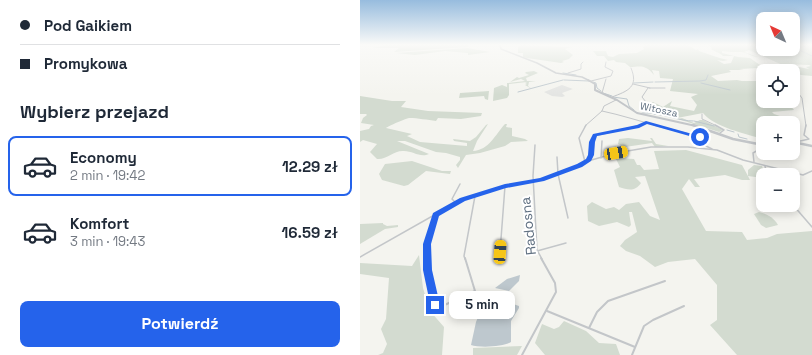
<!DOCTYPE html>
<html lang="pl">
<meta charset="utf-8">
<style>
:root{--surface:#fff;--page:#f6f6f7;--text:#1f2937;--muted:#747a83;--line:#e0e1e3;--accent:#2563eb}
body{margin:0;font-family:"Space Grotesk",sans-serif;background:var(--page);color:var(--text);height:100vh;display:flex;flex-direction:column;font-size:15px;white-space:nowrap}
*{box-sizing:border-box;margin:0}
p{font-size:13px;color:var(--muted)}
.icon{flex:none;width:22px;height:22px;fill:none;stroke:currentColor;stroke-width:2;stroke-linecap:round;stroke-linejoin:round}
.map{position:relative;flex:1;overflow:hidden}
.sheet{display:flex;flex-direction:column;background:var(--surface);width:360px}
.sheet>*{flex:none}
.hud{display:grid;align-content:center;height:88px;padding:0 20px;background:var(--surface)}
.needle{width:26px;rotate:316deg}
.fabs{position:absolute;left:396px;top:12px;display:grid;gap:8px}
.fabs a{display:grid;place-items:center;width:44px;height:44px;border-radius:8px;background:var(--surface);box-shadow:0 2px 10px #0003;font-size:20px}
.end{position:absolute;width:18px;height:18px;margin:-9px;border:5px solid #2563eb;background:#fff;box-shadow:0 0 0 2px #fff}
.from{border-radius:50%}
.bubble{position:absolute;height:28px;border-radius:8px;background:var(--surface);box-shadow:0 2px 10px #0003;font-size:13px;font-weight:700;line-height:28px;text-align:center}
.car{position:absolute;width:12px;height:24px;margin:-12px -6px;border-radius:5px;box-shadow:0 0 3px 1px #0007;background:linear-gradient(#f5c518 24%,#345 0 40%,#f5c518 0 76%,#345 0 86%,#f5c518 0)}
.hud b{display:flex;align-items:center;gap:14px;height:38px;font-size:15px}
.hud b+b{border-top:1px solid var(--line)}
.hud i{width:10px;height:10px;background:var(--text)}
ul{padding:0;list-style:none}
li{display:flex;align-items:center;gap:12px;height:60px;margin:0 8px 6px;padding:0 12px;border:2px solid transparent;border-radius:8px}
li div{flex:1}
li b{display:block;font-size:15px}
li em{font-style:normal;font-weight:700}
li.current{border-color:var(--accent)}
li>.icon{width:36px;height:36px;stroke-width:1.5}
h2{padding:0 20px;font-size:18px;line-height:48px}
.action{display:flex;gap:8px;margin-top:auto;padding:8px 20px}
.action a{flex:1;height:46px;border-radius:8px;background:var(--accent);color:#fff;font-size:16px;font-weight:700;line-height:46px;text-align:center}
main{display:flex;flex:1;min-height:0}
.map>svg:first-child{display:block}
</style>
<main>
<section class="sheet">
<div class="hud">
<b><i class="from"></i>Pod Gaikiem</b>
<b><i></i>Promykowa</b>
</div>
<h2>Wybierz przejazd</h2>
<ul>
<li class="current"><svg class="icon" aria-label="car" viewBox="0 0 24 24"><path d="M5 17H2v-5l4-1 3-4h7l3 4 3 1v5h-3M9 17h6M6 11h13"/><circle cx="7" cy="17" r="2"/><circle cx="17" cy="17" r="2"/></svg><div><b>Economy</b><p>2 min · 19:42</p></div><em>12.29 zł</em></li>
<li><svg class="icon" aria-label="car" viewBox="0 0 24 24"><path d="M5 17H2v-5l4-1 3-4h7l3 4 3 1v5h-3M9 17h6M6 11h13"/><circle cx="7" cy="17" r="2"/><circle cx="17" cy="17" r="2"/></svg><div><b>Komfort</b><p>3 min · 19:43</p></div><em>16.59 zł</em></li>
</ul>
<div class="action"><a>Potwierdź</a></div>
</section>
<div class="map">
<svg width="452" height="355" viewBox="0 0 452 355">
<rect width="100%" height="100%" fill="#f4f4ef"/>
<polygon fill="#e4e5e3" points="202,85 213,89 202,93 205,96 202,97 192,96 184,92"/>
<g fill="#d3dbd0">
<polygon points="26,45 110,45 108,47 34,52 39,48 13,48"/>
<polygon points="161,45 211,47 205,49 213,55 209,59 202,61 204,62 201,63 167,58 163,57 163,53 158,53 158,47"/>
<path d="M285,45h43l8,5 2,-1 1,2c10,3 19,7 29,9l-5,1 -6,-1 7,4 7,-1 3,-7h-11c-4,-4 -8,-4 -12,-7l1,-1 -4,-3h55v4h30v-4h19v31l-11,-1 -9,-4 4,-2 -6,-1 9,-1 10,2 -3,-2 5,-1 -2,-1 -23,-1 3,2 -2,1 -38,-17 -5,2 14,5c-6,0 -10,-4 -16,-5 -7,0 -13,0 -20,-1v2l16,4 12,1 10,7 -3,1 2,2 -20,1 5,1h-15l2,2 -20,4 7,5 19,-1 5,1h21v20h30v3h-4l5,6 -22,2 2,2 6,2 5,7h-22v16c-17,-5 -49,-12 -60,-26l-26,5 -24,-10 5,-1 -7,-4 2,-1 10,5 9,-6 -2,5 24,5 3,-6 -6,-8 7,-3 -28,-3 3,-12 -13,-1 -1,-7 -7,-1 2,5c-8,-10 -12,-9 -24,-8l-5,-4 -9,-1 -2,-2 -6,1 -4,-5h-7l-4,-5h13l2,5 5,1 6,-3 18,-1 7,-4 -1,-2z"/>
<polygon points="107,48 130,52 108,55 108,53 85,51 55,55 36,53"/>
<polygon points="174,71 178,73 166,78 167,81 176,81 169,82 168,86 172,89 165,85 167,84 165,83 167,82 149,84 149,95 147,98 133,101 134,88 142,85 147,87 147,83 165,81 161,79 150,82 157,77 159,78 169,75 165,73 166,72"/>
<polygon points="129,91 128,100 125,99 124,96 99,98 100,93"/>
<path d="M0,96l32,5h14l-5,6 27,4 54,2 -1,3 -20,3 -23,-1 -2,3c-8,-1 -19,-3 -26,-3 -4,0 -21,8 -24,10l26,6 -5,2 13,6 47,4v-3l-13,-2 -1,-2 17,2 6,-4 10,-12 2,-1 -11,17 -4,10c16,-1 22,-16 32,-27h2l-1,3 6,1v8l13,3 3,2 -17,1 -6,4 -25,7 -14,2 -8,13 -2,-3 4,-5v-3l-14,-4 -10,-1 -31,-11h-8l32,13c-9,4 -16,-3 -25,-3 -10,-1 -17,9 -27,8l-7,-7 7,-8 -14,-4 -3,2v-11l9,-2 2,-3 3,-1 -13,-2 2,-5 4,-3 -1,-1h-6z"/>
<polygon points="322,118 334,123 340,120 343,120 363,130 359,132 318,119"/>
<polygon points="268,138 292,141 290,138 292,138 296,144 308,146 295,147 292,143 265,147 258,144 259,139"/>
<path d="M326,150l56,15 6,11v-6l6,-5 8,1 3,9h-2v3l-15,-2 2,4h-8l-17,-5 -31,4 6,8h-5l-6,-8 -7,10 24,42 36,1 5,8 20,-2 10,-4 35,-3v124h-75l-27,-30 7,-5v-35l-22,-26 -27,3 -13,5 -15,-11 -14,-5 -6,-5 5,-6 12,-8 -5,-20h-3l2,13 -2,2 -12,-5 -18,4 -11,-5 -1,-15 5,-4 14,7 8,-2 5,3 7,-6 13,-2 11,14 10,4 -15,-44 -10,1 6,6c-6,9 -13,7 -22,4l-5,-17 6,-3 -6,-12 3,-1 2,4 15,1 3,6h3l4,5 15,-1 -5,-18z"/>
<polygon points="52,161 82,171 91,171 90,174 66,171 48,185 44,186 22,180 19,174 25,164"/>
<path d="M399,212c8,2 15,6 19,13l-12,3 -5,-3 -7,-11z"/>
<polygon points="23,223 23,224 27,226 38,225 38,227 25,229 0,244 0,224"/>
<polygon points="59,255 63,288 70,311 84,327 82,355 18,355 23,353 27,344 21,329 26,319 29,278 0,274 0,263 52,266"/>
<polygon points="204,321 226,331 239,343 256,344 260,355 185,355 175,343 182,324 194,329 199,327"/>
<polygon points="162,346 157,355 113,355 113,348"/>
</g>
<g fill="#bec8ce">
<polygon points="160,275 159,281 149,291 135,288 147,279"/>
<path d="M144,301l15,5v2l-8,13v21c-7,5 -32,6 -40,3l5,-23 7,-17z"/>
</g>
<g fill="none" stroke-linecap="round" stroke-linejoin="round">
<g stroke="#bec8ce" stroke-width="1">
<polyline points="433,47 452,56"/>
<polyline points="203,73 216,75"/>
<polyline points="204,80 229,81"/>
<polyline points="233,82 236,83 237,88 241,91"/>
<polyline points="295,82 340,81 346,80 348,75"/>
<polyline points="274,83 293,82"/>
<polyline points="341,83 370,90"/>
<polyline points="158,92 203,80"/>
<polyline points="243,93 252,96"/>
<polyline points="253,97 267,99 269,106 274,110"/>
<polyline points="282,113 293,113"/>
<path d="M294,114c13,1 26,7 39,7"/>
<polyline points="334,121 354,126"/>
<polyline points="367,130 374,132"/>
<polyline points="378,134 379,137 387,139"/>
</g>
<g stroke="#c3c6c9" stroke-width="1">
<polyline points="208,73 221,69 221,64 223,62"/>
<polyline points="231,81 251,76 253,71 245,67 246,62"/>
<polyline points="273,84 290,88"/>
<polyline points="289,88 305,88"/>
<polyline points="435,89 442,98 446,126"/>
<polyline points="242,93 246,79"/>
<path d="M252,97c16,-6 27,-10 19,-29"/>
<polyline points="286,102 282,97 288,88"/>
<path d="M242,111c19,4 37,10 56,15"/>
<polyline points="342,114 342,119 357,126"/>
<polyline points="225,126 242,111 244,106 256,100"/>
<polyline points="280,126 286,123"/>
</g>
<g stroke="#c3c6c9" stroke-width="1.5">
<polyline points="294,125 340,137 340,143 352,149"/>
<polyline points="355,125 364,130 360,133"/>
<polyline points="436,142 449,139 444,135 446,125"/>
<polyline points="175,145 173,176 177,250 182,259"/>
<polyline points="197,157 198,174 208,218"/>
<polyline points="241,158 242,141"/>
<polyline points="228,161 234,136 282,125"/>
<polyline points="225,162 219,138 226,125"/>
<polyline points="394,162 393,153 400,149 401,145"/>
<polyline points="405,166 407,175"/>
<polyline points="96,203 92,199 100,184"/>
<polyline points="433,205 452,227"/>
<polyline points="177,251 206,243"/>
<polyline points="140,252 145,186"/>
<polyline points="0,257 99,201 145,186 182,180 228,161 256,153 291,147 328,147 357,150 383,160 443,175 452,171"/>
<polyline points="67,259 67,244 76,214"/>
<polyline points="105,259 104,256 115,196"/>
</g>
<g stroke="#c3c6c9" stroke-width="2">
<polyline points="67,258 67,269 75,307 78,308 115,291 105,258"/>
<polyline points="187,311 275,347"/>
<polyline points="229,328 237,312 248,301 305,281"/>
<polyline points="162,355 196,292 195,283 181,258"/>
<polyline points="272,355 284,326 293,320 324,306"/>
</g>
<polyline stroke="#c3c6c9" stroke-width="1.5" points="140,45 141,49 177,63 196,73 222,77 230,81"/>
<polyline stroke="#c3c6c9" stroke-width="2" points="228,80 235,84 235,90 257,100 277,113 336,126"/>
<g stroke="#c3c6c9" stroke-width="2.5">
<polyline points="333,125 373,139 403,145"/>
<polyline points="433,142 452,146"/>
</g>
</g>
<linearGradient id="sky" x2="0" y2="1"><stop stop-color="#97bcde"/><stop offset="0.47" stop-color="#fafaf8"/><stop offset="1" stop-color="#fafaf8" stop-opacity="0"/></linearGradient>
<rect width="452" height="95" fill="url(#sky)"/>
<polygon fill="#2563eb" points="286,121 343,137 340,139 287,124 279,128 237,136 235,142 234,155 231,161 222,167 184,181 146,188 105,201 79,216 71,244 72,270 80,305 78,308 75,309 71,308 63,270 63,244 73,213 100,198 145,184 180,178 217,164 226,159 228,155 229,142 233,134 277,125"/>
<g text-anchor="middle" stroke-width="4" stroke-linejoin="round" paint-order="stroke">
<g font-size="10" fill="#617182" stroke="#fff">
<text transform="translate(299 109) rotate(12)" y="4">Witosza</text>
</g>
<g font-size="14" fill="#617182" stroke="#fff">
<text transform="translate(168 226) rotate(-96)" y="5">Radosna</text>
</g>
</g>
</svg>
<div class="fabs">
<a><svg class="needle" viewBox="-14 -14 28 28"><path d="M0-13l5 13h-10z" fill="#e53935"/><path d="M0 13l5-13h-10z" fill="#747a83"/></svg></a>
<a><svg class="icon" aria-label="locate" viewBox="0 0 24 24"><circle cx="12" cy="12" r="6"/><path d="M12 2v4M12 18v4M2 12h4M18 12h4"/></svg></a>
<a>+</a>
<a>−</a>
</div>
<i class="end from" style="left:340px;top:137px"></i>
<i class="end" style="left:75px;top:305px"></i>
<div class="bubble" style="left:89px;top:291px;width:66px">5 min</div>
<i class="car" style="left:256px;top:153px;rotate:80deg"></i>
<i class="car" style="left:140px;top:252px;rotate:4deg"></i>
</div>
</main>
